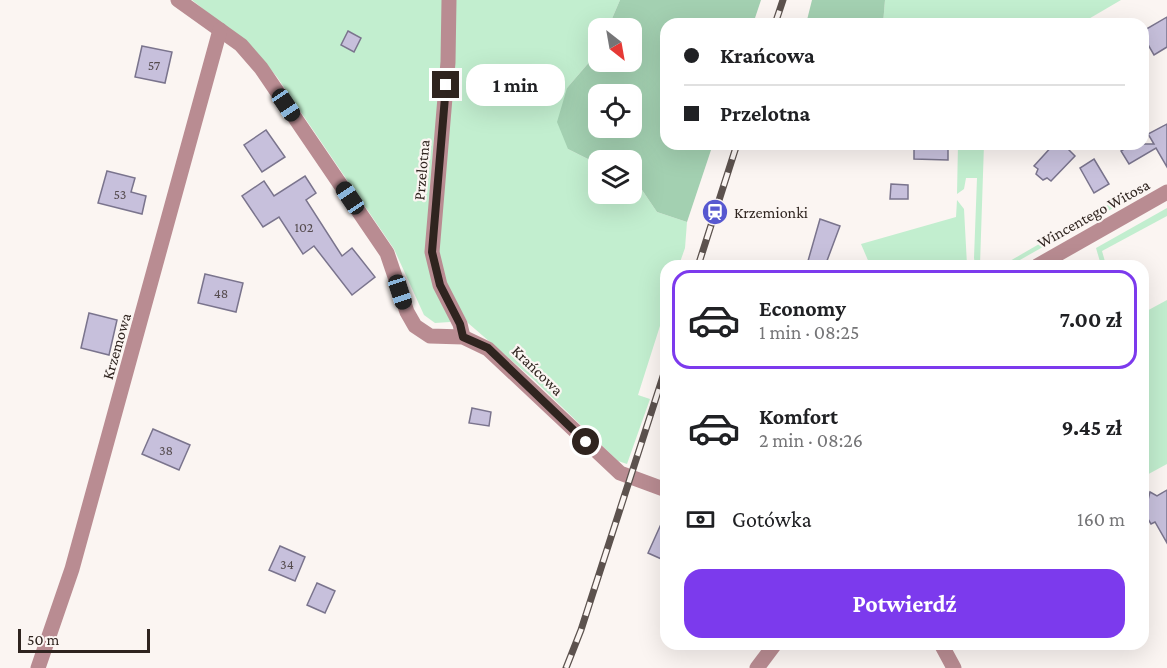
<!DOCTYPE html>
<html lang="pl">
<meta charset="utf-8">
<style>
:root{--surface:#fff;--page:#f2f2f2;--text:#202124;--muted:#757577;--line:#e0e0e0;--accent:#7c3aed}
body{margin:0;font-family:"Crimson Pro",serif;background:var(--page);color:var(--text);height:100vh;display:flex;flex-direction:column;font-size:22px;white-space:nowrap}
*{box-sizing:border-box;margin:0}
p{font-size:20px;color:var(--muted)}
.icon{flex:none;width:33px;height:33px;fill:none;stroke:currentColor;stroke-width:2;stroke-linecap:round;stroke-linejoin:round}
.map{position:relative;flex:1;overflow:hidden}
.drawer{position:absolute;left:660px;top:260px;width:489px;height:390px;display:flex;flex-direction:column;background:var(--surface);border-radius:18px;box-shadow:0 6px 24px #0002}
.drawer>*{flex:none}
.guide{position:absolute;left:660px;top:18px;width:489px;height:132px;border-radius:18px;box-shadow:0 6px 24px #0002;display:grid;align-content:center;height:132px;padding:0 24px;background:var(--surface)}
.needle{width:39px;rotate:149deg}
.controls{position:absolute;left:588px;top:18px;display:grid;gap:12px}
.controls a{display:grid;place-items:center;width:54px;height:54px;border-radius:12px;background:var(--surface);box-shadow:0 6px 24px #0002;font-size:30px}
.scale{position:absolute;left:18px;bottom:15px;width:132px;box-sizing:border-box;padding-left:6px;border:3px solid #2f241f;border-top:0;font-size:16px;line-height:21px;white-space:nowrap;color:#2f241f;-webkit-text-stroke:4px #fbf5f2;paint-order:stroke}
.end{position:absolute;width:27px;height:27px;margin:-14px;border:8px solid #2f241f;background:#fff;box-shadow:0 0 0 3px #fff}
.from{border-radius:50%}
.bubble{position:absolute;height:42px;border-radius:18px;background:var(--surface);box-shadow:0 6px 24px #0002;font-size:20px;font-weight:700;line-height:42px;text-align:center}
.car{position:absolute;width:18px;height:36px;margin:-18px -9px;border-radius:8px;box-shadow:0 0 4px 2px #0007;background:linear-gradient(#222 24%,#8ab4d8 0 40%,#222 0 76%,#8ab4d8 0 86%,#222 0)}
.guide b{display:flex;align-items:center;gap:21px;height:57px;font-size:22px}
.guide b+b{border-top:2px solid var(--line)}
.guide i{width:15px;height:15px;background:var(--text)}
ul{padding:10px 0 0;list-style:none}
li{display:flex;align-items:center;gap:18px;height:99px;margin:0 12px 9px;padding:0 12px;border:3px solid transparent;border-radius:18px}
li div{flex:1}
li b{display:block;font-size:22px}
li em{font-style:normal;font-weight:700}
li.current{border-color:var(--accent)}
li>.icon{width:54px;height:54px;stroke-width:1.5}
.pay{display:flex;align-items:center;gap:15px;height:66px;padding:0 24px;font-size:22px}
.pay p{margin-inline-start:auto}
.button{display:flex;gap:12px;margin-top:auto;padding:12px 24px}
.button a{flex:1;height:69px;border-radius:18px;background:var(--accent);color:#fff;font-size:24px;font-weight:700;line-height:69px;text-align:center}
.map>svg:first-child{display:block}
</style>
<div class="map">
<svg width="1167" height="668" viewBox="0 0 1167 668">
<rect width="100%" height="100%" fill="#fbf5f2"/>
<g fill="#c2eecf">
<polygon points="192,0 444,0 442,61 427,245 451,315 450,322 435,323 424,315 394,249 277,77 255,51"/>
<polygon points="454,0 620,0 608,28 598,28 598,52 567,88 568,149 598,164 598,194 632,194 632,179 636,181 657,212 687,222 685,248 679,265 666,266 666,307 638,395 650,399 627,464 618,461 533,379 468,323 445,283 435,251"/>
<polygon points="885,0 1121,0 1080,24 883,24"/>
<polygon points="958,144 984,144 980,265 975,265 974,258 977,178 966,178 964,189 957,194"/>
<polygon points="1147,182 1149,188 1099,216 1096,212"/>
<polygon points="957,200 964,209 967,265 870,265 861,244 956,217"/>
<polygon points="1167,208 1167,216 1102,251 1106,265 1101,265 1096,248"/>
<polygon points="1077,222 1080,226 1011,265 1003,265"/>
<polygon points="1167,300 1167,464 1143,477 1143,313"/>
</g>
<g fill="#a3d0b1" fill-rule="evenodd">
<path d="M620,0h141l-8,24h-87v120h47l-26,78 -30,-10 -21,-31 -4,-2v-19h-34v4l-30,-15 -11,-27 10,-34 31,-36v10h34v-34h-24zM598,94h34v34h-34z"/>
<polygon points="812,0 885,0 883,24 806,24"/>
</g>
<g fill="#c7c0dc" stroke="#7a748d" stroke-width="1.5">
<polygon points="1167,17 1167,47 1154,55 1143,36 1143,31"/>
<polygon points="348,31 361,38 354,52 341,45"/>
<polygon points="142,46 172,52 165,83 135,77"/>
<polygon points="1167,124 1167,167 1156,148 1129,164 1121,151 1132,144 1154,144 1148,134"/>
<polygon points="266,130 285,157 262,172 244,145"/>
<polygon points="914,144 948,144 948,160 914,159"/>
<polygon points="1054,144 1063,144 1075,156 1051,181 1047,178 1043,180 1036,174 1038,169 1034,166"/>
<polygon points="1094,159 1109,184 1094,193 1080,168"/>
<polygon points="107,171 135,178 131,192 146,196 142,214 98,203"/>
<polygon points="305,176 316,193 306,200 342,256 352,248 375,277 352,295 314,246 303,254 279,217 263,227 242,196 264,181 274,196"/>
<polygon points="891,184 908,185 908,199 890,199"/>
<polygon points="820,219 840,226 825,266 808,261"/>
<polygon points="205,274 243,283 236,312 198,303"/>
<polygon points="89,313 117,320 109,355 81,348"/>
<polygon points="472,408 491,412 489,426 469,423"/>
<polygon points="153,429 190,445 179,470 142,454"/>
<polygon points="1167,490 1167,543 1155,522 1151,524 1143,511 1143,503 1148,500 1150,492 1157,496"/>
<polygon points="666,513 666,561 648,553"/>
<polygon points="280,546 305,557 295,581 269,570"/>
<polygon points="317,583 335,591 325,613 307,605"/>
</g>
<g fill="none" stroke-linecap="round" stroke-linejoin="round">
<g stroke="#b98c92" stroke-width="15">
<polyline points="178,0 241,45 261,68 387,253 407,312 415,326 430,336 463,337 488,349 620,473 666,490"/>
<polyline points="449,0 448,62 432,252 440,285 460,324 463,337"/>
<polyline points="941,644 954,668"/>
<polyline points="38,668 72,569 220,30"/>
</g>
<g stroke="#b98c92" stroke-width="15">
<polyline points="1037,266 1167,192"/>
<polyline points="757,668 775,644"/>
</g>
<g stroke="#5c524e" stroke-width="7">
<g id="rail">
<polyline points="775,24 783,0"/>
<polyline points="698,266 737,144"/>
<polyline points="566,668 581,630 666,367"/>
</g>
</g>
<use href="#rail" stroke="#fbf5f2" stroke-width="4.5" stroke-dasharray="14" stroke-linecap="butt"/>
</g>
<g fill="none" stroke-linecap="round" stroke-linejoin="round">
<polyline stroke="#2f241f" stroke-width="8" points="446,85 432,252 440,285 460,324 463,337 488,348 586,442"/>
</g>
<defs>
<g id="station-disc" transform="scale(1.35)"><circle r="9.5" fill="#5758d0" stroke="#fbf5f2"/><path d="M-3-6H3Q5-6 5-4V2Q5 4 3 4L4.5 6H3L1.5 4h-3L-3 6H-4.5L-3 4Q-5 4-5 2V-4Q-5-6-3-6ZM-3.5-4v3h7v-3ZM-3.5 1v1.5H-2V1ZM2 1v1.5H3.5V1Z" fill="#fff"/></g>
</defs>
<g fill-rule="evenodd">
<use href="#station-disc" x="715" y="212"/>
</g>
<g text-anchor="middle" stroke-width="4.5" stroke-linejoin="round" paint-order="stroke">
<g font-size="14" fill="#554b4e">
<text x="154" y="70">57</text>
<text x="120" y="199">53</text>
<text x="304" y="232">102</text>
<text x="221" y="298">48</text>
<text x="166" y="455">38</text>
<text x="287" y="569">34</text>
</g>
<g font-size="16" fill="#2f241f" stroke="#fbf5f2">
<text transform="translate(421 170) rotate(-85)" y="6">Przelotna</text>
<text transform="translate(1093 213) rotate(-29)" y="6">Wincentego Witosa</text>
<text transform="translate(116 346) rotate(-74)" y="6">Krzemowa</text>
<text transform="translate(538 370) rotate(44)" y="6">Krańcowa</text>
</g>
<g font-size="16" fill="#2f241f" stroke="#fbf5f2" text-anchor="start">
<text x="734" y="218">Krzemionki</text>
</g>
</g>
</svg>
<div class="controls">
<a><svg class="needle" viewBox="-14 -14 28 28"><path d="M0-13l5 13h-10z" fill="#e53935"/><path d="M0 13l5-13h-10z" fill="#757577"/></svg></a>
<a><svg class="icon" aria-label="locate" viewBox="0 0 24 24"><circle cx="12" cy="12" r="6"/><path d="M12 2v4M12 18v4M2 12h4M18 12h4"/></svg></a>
<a><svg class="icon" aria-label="layers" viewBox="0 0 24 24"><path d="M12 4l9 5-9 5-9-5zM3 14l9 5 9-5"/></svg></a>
</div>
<div class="scale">50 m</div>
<i class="end from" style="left:586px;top:442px"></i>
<i class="end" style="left:446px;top:85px"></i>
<div class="bubble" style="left:466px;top:64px;width:99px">1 min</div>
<i class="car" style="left:286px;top:105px;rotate:146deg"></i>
<i class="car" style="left:350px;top:198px;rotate:326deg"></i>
<i class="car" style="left:400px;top:292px;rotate:162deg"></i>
<div class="guide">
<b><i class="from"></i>Krańcowa</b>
<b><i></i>Przelotna</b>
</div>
<section class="drawer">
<ul>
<li class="current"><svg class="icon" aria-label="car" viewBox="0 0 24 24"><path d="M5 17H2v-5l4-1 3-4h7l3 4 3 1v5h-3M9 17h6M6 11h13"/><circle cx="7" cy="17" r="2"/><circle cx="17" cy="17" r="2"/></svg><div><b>Economy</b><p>1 min · 08:25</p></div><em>7.00 zł</em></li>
<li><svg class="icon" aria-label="car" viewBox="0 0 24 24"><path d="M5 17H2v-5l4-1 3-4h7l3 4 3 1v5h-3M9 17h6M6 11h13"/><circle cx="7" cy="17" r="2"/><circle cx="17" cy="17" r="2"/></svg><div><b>Komfort</b><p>2 min · 08:26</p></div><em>9.45 zł</em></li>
</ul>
<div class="pay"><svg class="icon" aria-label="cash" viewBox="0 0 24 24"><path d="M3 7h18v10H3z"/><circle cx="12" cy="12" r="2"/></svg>Gotówka<p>160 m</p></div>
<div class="button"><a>Potwierdź</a></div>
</section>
</div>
